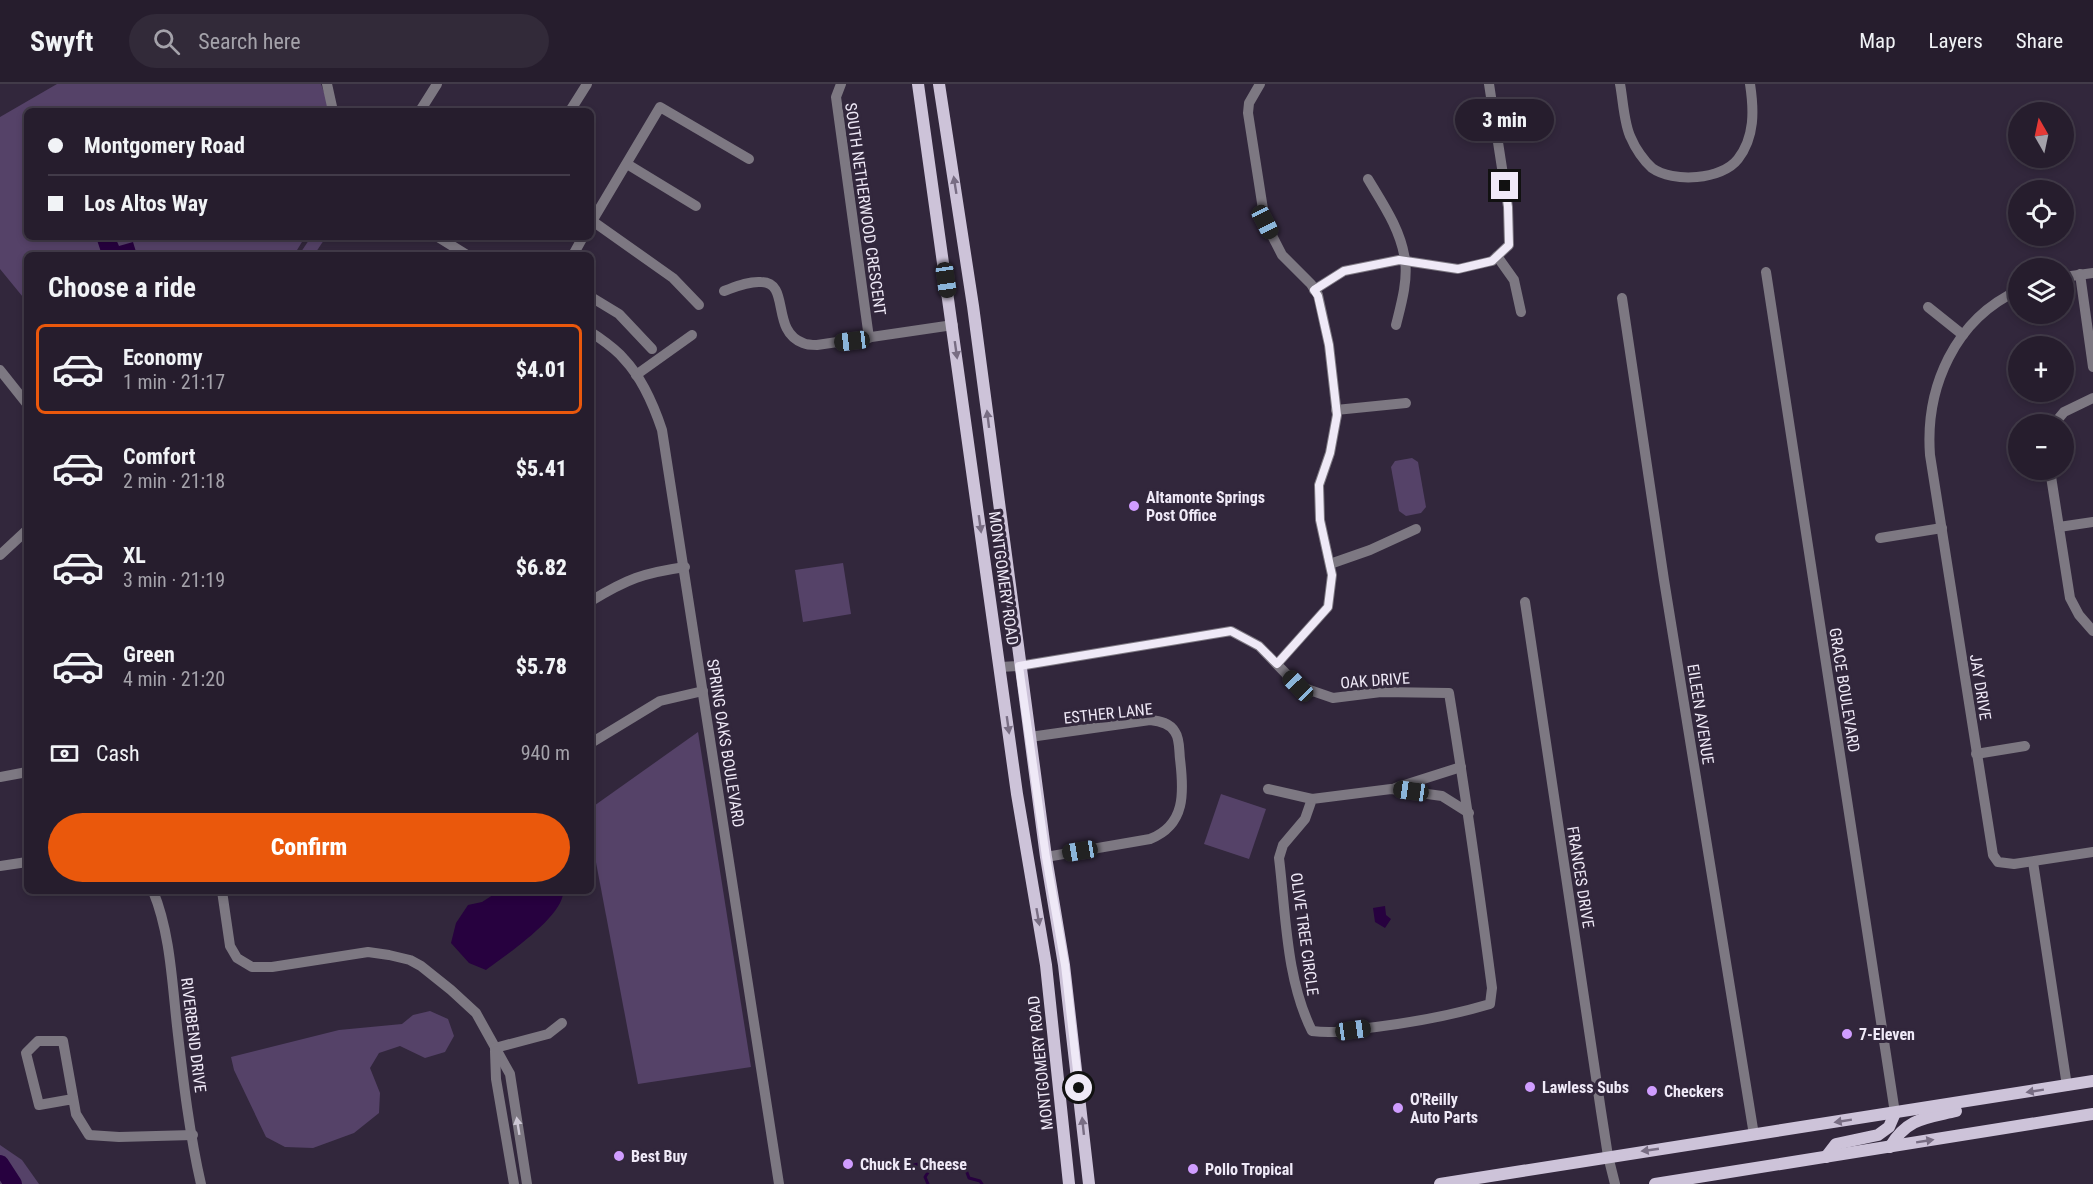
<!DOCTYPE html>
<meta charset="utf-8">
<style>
:root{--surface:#261d2d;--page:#322a39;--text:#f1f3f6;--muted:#a4a2aa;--line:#423b49;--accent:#ea580c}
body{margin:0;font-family:"Roboto Condensed",sans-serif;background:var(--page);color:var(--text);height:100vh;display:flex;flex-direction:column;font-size:22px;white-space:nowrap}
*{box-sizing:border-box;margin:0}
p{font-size:20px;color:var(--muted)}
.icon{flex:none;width:33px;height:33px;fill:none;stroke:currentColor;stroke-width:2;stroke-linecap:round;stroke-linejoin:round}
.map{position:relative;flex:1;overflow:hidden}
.drawer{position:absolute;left:24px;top:168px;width:570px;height:642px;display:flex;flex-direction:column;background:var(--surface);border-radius:9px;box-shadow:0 3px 9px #0003,0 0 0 2px var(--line)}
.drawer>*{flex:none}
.hud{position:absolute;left:24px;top:24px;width:570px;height:132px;border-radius:9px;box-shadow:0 3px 9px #0003,0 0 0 2px var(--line);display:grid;align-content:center;height:132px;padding:0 24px;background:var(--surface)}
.needle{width:39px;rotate:351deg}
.buttons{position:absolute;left:2008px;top:18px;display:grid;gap:12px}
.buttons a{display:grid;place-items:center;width:66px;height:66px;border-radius:50%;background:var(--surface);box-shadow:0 3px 9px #0003,0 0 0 2px var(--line);font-size:30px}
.end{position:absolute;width:27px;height:27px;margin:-14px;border:8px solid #efe9f7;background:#111;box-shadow:0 0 0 3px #111}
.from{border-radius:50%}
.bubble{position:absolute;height:42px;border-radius:21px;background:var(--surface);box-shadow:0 3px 9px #0003,0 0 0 2px var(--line);font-size:20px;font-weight:800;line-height:42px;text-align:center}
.car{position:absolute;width:18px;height:36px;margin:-18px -9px;border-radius:8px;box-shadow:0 0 4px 2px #0007;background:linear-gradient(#222 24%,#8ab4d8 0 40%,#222 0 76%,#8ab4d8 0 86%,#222 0)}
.hud b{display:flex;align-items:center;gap:21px;height:57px;font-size:22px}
.hud b+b{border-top:2px solid var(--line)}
.hud i{width:15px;height:15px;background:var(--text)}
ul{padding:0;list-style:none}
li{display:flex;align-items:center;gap:18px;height:90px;margin:0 12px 9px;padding:0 12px;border:3px solid transparent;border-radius:9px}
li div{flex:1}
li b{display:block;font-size:22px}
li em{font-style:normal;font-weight:800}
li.selected{border-color:var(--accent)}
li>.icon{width:54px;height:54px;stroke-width:1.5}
h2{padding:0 24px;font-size:27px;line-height:72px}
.pay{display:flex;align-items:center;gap:15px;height:66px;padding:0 24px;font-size:22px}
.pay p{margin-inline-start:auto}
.primary-button{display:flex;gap:12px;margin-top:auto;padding:12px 24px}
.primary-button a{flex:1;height:69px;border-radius:36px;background:var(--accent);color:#fff;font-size:24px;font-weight:800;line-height:69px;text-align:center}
header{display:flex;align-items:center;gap:36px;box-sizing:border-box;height:84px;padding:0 30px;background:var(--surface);border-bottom:2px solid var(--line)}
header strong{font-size:28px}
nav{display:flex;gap:33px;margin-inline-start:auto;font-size:21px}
.search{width:420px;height:54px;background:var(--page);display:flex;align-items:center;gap:15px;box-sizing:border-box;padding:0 21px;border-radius:33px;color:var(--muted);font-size:22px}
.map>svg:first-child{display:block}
</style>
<header>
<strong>Swyft</strong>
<div class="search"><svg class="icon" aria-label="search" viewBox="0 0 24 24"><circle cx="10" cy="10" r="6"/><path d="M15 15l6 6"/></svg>Search here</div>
<nav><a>Map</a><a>Layers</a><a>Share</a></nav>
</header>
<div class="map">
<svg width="2093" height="1100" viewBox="0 0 2093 1100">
<rect width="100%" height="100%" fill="#32273c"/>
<g fill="#554268">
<polygon points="57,0 321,0 331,27 27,27 27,153 305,153 294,171 27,171 27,218 0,185 0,33"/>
<polygon points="311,153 326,153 314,171 299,171"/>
<polygon points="1412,374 1418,378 1426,423 1421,429 1406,432 1399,427 1391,383 1395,377"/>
<polygon points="843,479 851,530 803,538 795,486"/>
<polygon points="698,648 751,983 638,1000 591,752 591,724"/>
<polygon points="1221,710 1266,725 1249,775 1204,760"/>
<polygon points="430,927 448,935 454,952 445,968 425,974 400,962 379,969 370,984 380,1009 379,1029 354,1049 313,1064 285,1063 266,1053 234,986 231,973 339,946 402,940 413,931"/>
<polygon points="0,1061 22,1076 39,1100 0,1100"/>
</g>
<g fill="#27013f">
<polygon points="96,153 115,153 119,162 133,158 137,171 102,171"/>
<path d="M499,807h64c2,24 -58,65 -77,79l-17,-7 -18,-20 5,-20 12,-18 14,-3z"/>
<polygon points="1385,822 1386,831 1391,835 1385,844 1375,838 1373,824"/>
</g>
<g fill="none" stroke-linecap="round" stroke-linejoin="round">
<g stroke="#27013f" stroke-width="3">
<polyline points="929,1077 934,1079 936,1083 954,1078 966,1086 969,1094 980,1097 982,1100"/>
<polyline points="914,1081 927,1078"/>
<polyline points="902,1083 909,1081"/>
<polyline points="928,1100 925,1093 931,1084"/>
</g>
<polyline stroke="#27013f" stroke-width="18" points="0,1080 13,1100"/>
<g stroke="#7d7882" stroke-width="10">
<polyline points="327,0 333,27"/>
<polyline points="841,0 836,13 869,254"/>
<polyline points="1260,0 1249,19 1248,29 1265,138 1282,171 1311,200 1318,211 1329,261 1337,331 1330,369 1319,401 1320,436 1332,491 1328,523 1277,580"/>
<path d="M1620,0c3,15 4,41 11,54 4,10 13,23 21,30 21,15 70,12 86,-9 17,-22 16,-49 12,-75"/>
<polyline points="420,27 437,0"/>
<polyline points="570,27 587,0"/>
<polyline points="627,80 696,122"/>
<path d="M1368,95c15,25 33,51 37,81 3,21 -4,45 -9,65"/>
<polyline points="591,136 673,194 699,221"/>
<polyline points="591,139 660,23 749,75"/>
<polyline points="438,153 467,171"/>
<polyline points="573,171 583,153"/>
<polyline points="1497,172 1514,196 1521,228"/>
<polyline points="1766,188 1895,1029"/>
<polyline points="2080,190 2093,283"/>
<polyline points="2064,193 2093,189"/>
<polyline points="1314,206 1344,187 1399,176 1458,185 1492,177 1509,161 1508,123 1489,0"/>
<path d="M2019,206c-64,29 -94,97 -89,165l63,400 5,7 16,2 79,-12"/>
<path d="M724,207c11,-4 24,-10 37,-9 30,0 9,49 42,61 4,2 10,2 14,2l136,-20"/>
<polyline points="591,213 619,230 652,265"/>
<polyline points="1622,214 1664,496 1754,1051"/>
<polyline points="1928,223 1963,251"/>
<path d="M591,248c11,8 24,16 33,27 18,19 30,47 38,71l117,754"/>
<polyline points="0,286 27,320"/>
<polyline points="636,291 692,251"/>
<polyline points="1336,326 1406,319"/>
<polyline points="2054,340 2064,328 2093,314"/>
<polyline points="2050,386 2070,514 2079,531 2093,547"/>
<polyline points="2059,443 2093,438"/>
<polyline points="1880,454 1942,444"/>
<polyline points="0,471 27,446"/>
<polyline points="1330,480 1370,466 1416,445"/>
<path d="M591,517c36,-22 52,-28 94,-34"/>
<polyline points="1525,518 1601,1027 1608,1072 1615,1100"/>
<path d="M1000,583l19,-1 212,-35 28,15 39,40 35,12 48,-6 68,1c16,98 30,196 43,295l-2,16c-37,11 -75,18 -114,23 -22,3 -41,7 -64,4 -26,-52 -26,-116 -33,-173l4,-13 22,-26 7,-20 79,-10 51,7 27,17"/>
<path d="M1030,653l120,-17c10,1 20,3 25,12 5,7 4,19 5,27 4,33 6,66 -30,80l-104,18"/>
<polyline points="591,659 660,617 703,607"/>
<polyline points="1976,670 2025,662"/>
<polyline points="0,693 27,688"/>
<polyline points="1395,704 1461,683"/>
<polyline points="1268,705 1312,715"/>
<polyline points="2033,778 2067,1002"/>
<polyline points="0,782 27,778"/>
<path d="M153,807c17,41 19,90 24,135 6,52 12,106 24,158"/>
<polyline points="222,807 230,862 237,874 252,883 272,883 368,868 389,871 410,876 421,882 451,906 476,929 510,990 527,1100"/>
<polyline points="495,964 548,950 562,939"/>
<polyline points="495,967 496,995 514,1100"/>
<polyline points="73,1015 39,1021 26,969 38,957 63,957 76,1030 89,1051 119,1053 193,1051"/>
</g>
<g stroke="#cdc3d9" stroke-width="12">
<polyline points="918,0 1017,710 1046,881 1069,1100"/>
<polyline points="939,0 973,222 1046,773 1064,881 1089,1100"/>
<path d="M1890,1063c17,-29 36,-29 66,-36"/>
<polyline points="1826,1073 1836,1060 1878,1051 1889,1043 1895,1029"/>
<polyline points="1440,1100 2093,997"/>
<polyline points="1655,1100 2093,1030"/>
</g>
</g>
<defs><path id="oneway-solid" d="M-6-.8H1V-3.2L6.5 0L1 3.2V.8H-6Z" transform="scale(1.5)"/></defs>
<g fill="#786d83">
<use href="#oneway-solid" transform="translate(955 101) rotate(-99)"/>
<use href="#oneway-solid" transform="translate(956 266) rotate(82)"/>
<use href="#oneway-solid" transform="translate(988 335) rotate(-97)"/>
<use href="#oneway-solid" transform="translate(980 440) rotate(82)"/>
<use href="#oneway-solid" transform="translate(1008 641) rotate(82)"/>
<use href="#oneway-solid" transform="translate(1038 833) rotate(80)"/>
<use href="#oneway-solid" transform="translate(2035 1007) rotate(171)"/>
<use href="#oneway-solid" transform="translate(1843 1037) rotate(171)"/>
<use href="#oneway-solid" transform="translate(1083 1042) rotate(-96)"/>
<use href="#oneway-solid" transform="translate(1925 1057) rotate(-9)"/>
<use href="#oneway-solid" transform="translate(1650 1066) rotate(172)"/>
</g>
<use fill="#cdc7d4" href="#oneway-solid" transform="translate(518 1042) rotate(-99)"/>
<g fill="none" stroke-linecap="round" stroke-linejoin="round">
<polyline stroke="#efe9f7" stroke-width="8" points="1079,1004 1065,881 1046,773 1019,582 1231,547 1259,562 1277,580 1328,523 1332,491 1320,436 1319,401 1330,369 1337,331 1329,261 1318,212 1314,206 1344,187 1399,176 1458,185 1492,177 1509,161 1508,123 1505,102"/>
</g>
<g fill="#d09dff" stroke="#32273c" stroke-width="2">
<circle cx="1134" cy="422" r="6"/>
<circle cx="1847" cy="950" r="6"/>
<circle cx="1530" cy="1003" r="6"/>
<circle cx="1652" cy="1007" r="6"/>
<circle cx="1398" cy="1024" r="6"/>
<circle cx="619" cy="1072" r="6"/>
<circle cx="848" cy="1080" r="6"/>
<circle cx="1193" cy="1085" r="6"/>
</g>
<g text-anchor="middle" stroke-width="6" stroke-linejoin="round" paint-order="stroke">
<g font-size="16" fill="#efe9f7" stroke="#32273c">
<text transform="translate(866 125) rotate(82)" y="6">SOUTH NETHERWOOD CRESCENT</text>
<text transform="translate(1004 494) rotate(82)" y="6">MONTGOMERY ROAD</text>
<text transform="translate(1375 596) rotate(-4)" y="6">OAK DRIVE</text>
<text transform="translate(1981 603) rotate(81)" y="6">JAY DRIVE</text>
<text transform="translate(1845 606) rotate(81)" y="6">GRACE BOULEVARD</text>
<text transform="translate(1108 629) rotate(-6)" y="6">ESTHER LANE</text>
<text transform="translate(1701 630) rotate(81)" y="6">EILEEN AVENUE</text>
<text transform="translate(726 659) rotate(81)" y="6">SPRING OAKS BOULEVARD</text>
<text transform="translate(1581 793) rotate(81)" y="6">FRANCES DRIVE</text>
<text transform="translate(1305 850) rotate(82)" y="6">OLIVE TREE CIRCLE</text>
<text transform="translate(194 951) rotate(83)" y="6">RIVERBEND DRIVE</text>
<text transform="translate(1040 979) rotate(-96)" y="6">MONTGOMERY ROAD</text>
</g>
<g font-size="16" font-weight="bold" fill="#efe9f7" stroke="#32273c" text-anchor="start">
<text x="1146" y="419">Altamonte Springs<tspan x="1146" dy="18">Post Office</tspan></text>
<text x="1859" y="956">7-Eleven</text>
<text x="1542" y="1009">Lawless Subs</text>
<text x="1664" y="1013">Checkers</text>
<text x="1410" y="1021">O'Reilly<tspan x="1410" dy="18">Auto Parts</tspan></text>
<text x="631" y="1078">Best Buy</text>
<text x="860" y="1086">Chuck E. Cheese</text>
<text x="1205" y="1091">Pollo Tropical</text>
</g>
</g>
</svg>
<div class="buttons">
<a><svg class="needle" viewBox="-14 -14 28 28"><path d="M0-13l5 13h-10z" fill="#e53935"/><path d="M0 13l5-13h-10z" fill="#a4a2aa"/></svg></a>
<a><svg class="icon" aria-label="locate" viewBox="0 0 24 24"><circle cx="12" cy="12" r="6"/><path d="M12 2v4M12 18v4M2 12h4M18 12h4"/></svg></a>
<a><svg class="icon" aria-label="layers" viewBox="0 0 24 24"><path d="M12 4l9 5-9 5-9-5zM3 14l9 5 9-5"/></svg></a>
<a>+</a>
<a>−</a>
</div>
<i class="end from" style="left:1079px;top:1004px"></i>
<i class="end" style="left:1505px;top:102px"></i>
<div class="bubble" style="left:1455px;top:15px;width:99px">3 min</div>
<i class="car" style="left:1265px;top:138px;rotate:153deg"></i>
<i class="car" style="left:946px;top:196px;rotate:172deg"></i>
<i class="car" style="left:852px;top:257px;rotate:263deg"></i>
<i class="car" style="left:1298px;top:602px;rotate:316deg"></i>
<i class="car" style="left:1411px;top:707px;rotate:278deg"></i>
<i class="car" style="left:1080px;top:767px;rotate:261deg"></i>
<i class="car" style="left:1353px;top:946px;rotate:82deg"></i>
<div class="hud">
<b><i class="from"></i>Montgomery Road</b>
<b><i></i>Los Altos Way</b>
</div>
<section class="drawer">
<h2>Choose a ride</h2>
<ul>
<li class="selected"><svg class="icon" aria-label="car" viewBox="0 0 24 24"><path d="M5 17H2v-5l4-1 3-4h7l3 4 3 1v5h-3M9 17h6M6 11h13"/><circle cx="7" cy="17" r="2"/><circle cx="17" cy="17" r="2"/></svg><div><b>Economy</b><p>1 min · 21:17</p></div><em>$4.01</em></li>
<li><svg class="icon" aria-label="car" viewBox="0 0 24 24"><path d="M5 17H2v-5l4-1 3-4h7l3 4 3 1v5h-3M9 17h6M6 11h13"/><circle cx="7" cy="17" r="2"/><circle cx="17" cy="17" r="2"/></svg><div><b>Comfort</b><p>2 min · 21:18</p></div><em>$5.41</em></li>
<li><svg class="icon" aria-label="car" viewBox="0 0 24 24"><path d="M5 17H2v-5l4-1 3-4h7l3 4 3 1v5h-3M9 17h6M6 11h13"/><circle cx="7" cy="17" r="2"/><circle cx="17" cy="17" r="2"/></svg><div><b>XL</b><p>3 min · 21:19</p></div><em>$6.82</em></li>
<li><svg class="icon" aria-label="car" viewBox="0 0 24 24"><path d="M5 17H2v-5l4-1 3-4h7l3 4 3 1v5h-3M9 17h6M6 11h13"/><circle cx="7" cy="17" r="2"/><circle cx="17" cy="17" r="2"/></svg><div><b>Green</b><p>4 min · 21:20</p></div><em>$5.78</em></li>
</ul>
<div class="pay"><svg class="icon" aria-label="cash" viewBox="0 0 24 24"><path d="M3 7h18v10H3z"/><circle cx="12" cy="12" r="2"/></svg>Cash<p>940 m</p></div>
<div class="primary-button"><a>Confirm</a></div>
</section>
</div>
